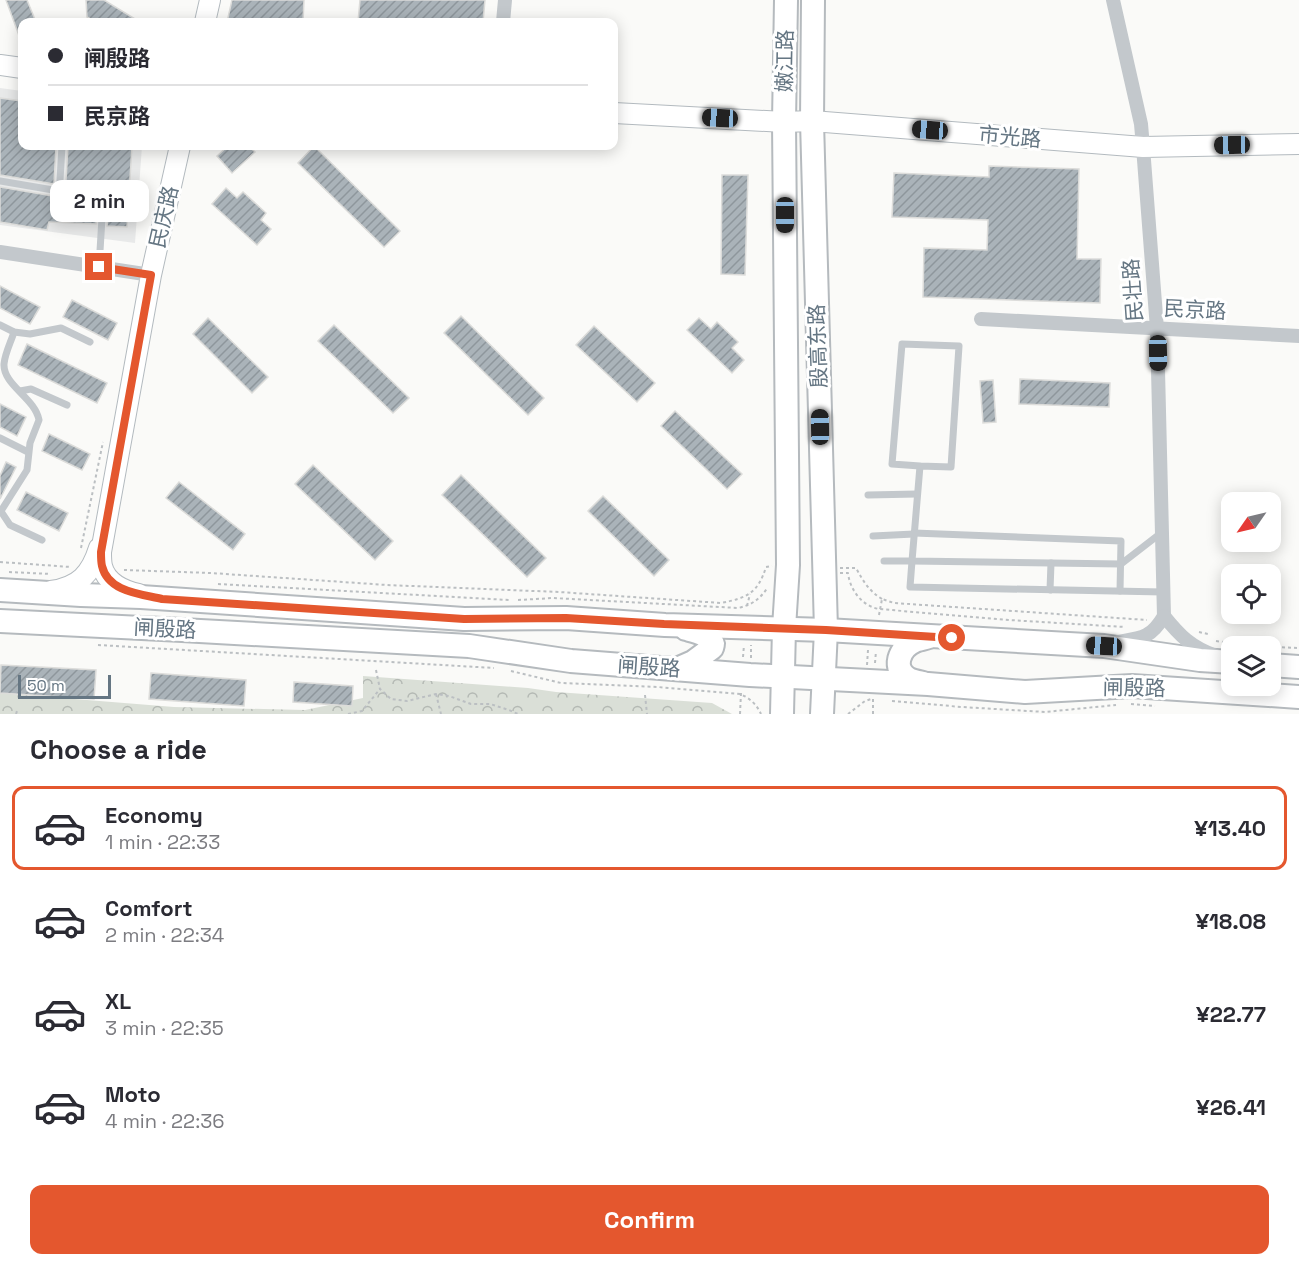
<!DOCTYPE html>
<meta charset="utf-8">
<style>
:root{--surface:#fff;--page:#f2f2f3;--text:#2b2b33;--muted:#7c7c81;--line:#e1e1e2;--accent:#e4572e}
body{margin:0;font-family:"Space Grotesk","Noto Sans SC",sans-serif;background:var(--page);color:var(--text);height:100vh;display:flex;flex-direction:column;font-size:22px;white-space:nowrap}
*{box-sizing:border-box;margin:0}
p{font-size:20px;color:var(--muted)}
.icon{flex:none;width:33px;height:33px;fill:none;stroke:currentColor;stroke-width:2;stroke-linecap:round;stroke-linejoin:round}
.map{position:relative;height:714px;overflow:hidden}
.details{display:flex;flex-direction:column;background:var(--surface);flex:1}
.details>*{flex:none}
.top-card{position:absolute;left:18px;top:18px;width:600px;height:132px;border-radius:12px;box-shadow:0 3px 15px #0003;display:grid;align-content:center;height:132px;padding:0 30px;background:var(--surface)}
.needle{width:39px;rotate:236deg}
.controls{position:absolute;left:1221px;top:492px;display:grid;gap:12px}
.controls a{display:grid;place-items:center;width:60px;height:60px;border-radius:12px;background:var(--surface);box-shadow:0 3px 15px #0003;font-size:30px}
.scale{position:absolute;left:18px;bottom:15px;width:93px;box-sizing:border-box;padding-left:6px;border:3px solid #657683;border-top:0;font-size:16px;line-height:21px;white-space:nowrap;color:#657683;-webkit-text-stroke:4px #fff;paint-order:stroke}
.end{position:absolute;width:27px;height:27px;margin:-14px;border:8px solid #e4572e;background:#fff;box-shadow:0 0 0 3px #fff}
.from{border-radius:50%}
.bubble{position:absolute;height:42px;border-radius:12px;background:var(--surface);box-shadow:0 3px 15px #0003;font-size:20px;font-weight:800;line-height:42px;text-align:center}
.car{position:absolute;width:18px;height:36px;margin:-18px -9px;border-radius:8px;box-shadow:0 0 4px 2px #0007;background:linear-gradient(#222 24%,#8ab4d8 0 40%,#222 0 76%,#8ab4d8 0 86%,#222 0)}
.top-card b{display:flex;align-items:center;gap:21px;height:57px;font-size:22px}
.top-card b+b{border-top:2px solid var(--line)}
.top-card i{width:15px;height:15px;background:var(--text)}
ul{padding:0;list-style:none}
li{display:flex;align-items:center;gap:18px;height:84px;margin:0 12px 9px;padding:0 18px;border:3px solid transparent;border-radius:12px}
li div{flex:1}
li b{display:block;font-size:22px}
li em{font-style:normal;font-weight:800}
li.current{border-color:var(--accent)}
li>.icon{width:54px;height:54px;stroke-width:1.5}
h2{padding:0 30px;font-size:27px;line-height:72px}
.button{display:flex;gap:12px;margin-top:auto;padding:12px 30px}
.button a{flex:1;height:69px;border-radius:12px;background:var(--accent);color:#fff;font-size:24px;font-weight:800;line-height:69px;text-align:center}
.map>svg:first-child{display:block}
</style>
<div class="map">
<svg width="1299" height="714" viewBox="0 0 1299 714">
<defs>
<pattern id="park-crowns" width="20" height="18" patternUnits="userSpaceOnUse" patternTransform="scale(1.5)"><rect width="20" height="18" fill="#dadfd7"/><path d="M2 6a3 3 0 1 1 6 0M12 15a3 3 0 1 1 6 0" fill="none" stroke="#b4b9b4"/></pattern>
<pattern id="building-hatch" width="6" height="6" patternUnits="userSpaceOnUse" patternTransform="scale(1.5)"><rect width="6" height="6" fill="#aab3b9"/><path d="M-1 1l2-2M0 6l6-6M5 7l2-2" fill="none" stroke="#8e969c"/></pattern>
</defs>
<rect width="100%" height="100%" fill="#fafaf8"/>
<polygon fill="#e8e9e9" points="0,88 22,91 22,146 142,146 135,243 0,225"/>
<polygon fill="url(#park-crowns)" points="363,676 528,688 556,692 712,703 732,714 0,714 0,693 174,707 305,710 363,698"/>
<g fill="url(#building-hatch)" stroke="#dcdcda" stroke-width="1.5">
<polygon points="6,0 27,0 36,22 22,22 22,41 21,41"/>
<polygon points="86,0 104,0 140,22 96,22 87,17"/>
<polygon points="232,0 304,0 303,22 255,19 254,22 227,22"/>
<polygon points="360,0 485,0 483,22 358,22"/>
<polygon points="0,98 22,101 22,146 56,146 54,184 0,175"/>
<polygon points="68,146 132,146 127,227 107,226 109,202 107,198 103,196 100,197 98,201 96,224 49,222 47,230 0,222 0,187 53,196 53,216 57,220 62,218 64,214"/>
<polygon points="228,146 249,146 255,152 232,173 217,156"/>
<polygon points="314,146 400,231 384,247 298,163"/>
<polygon points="989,166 1079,169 1077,259 1101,259 1100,303 923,297 924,248 987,250 988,220 892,217 894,173 989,177"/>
<polygon points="722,175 748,175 745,275 721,274"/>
<polygon points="226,188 237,198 243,192 266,213 261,220 271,229 257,245 212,204"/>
<polygon points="0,286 40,307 30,324 0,308"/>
<polygon points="72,300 117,323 108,340 63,317"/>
<polygon points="461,316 544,398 528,415 444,333"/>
<polygon points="208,318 268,377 252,393 193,334"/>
<polygon points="699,318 711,329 717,322 738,342 732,348 744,360 732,373 687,330"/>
<polygon points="334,325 409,398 393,413 318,341"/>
<polygon points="594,326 655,383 637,402 576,345"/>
<polygon points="27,344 107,383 97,403 18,365"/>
<polygon points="1020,379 1110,383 1109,407 1019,404"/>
<polygon points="993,380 996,422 983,423 980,381"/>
<polygon points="0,404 26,417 17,436 0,427"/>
<polygon points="675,411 742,474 727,489 661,426"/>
<polygon points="49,434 90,454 82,470 42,451"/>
<polygon points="6,462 16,467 0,499 0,476"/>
<polygon points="313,465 393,541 375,560 295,484"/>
<polygon points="461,475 546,558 527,577 442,495"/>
<polygon points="179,482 245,534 233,550 166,498"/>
<polygon points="26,492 68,513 59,531 17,510"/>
<polygon points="603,496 669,560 654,576 588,511"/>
<polygon points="1,665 96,670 94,699 0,693"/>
<polygon points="151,673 246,680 244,706 149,699"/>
<polygon points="294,682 353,686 352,706 293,702"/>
</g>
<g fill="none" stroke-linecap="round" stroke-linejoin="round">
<g stroke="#b3babf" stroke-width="22">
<g id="secondary">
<polyline points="205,22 210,0"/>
<polyline points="0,65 22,68"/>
<polyline points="614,113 784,122 812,121 1143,147 1299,144"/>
<path d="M51,591c28,-4 40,-17 48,-43"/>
<path d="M139,594c-15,-3 -33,-11 -37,-28 -1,-4 -1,-10 -1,-14l50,-277 29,-129"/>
</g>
</g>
<g stroke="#b5babe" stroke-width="26">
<g id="primary">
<polyline points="813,0 812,121 826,630 822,714"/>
<polyline points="0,590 81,595 141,597 464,619 566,618 665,625 826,630 1104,646 1200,660 1232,662"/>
<polyline points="0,621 182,630 469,646 571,661 750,675 928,684 1025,692 1132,686 1299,697"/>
<polyline points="1270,665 1299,667"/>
<path d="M677,669l16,-7 19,-14 1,-4c-5,-10 -16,-12 -27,-15"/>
<path d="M923,683c-4,-1 -10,-2 -14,-4 -18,-10 -10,-31 6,-38 4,-2 9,-2 14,-4"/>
<polyline points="782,714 784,628 788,565 784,122 786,0"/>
</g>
</g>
<g stroke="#bbbfc2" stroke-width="2" stroke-dasharray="3 3" stroke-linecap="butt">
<polyline points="81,548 103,442"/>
<polyline points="0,562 71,567"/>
<path d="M840,568h16c7,13 13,23 26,31"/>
<path d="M124,570l87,3 176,12 172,7 162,11c26,-5 37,-10 45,-36l6,-1"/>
<polyline points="9,572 51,574"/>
<path d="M840,573h8c2,17 14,33 31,36l130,11 116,7"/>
<polyline points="218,584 509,600"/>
<path d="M518,600l35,-2 185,10c14,-3 22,-9 30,-21"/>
<polyline points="747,606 750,594"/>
<polyline points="879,615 882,599 894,603 1147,620"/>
<polyline points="1199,632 1208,634"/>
<polyline points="1216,641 1246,645 1270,646"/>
<polyline points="98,645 494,668"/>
<polyline points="1276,647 1299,648"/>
<polyline points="743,657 744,645"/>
<polyline points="751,658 751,645"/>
<polyline points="875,663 876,651"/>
<polyline points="867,665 868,650"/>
<polyline points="376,670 380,689 391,699 407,701 436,694 449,696 471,704 490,704 509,710 518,714"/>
<path d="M511,671l50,12 97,4 82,7c10,4 17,11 21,20"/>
<polyline points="436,694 441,714"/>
<polyline points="645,695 647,714"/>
<polyline points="873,699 873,714"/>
<polyline points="892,701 962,707 1045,712 1116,705"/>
<polyline points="1131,704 1155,706"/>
<polyline points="16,714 17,711"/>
<polyline points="348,714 362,711 380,689"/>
<polyline points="740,714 741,693"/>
<polyline points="848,714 865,701 871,699"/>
</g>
<g stroke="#c3c8cc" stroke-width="7">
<polyline points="0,181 59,191"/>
<polyline points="58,214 62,146"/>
<polyline points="99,267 103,202"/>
<polyline points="0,325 14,332 30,334 61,328 90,342"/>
<polyline points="20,391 31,389 67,405"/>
<polyline points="0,438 28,452"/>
<polyline points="920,466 951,467 959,346 902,344 892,464 920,466 912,561 1121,564 1161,533"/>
<polyline points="868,495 917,494"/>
<polyline points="0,510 10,525 42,540"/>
<path d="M1,511l26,-41 3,-27 9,-23c-4,-22 -36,-35 -35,-56 1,-11 7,-22 10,-32"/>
<polyline points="914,533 1121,541 1120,591"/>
<polyline points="873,536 914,534"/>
<polyline points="884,561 912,561 910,587 1163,592"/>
<polyline points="1050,590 1051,563"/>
</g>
<g stroke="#c3c8cc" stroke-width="14">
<path d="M1113,0l28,124 2,23 14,182 7,287c-13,22 -22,22 -46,26"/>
<polyline points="503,22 505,0"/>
<polyline points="0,252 151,275"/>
<polyline points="981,319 1299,336"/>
<path d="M1164,616c16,20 27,31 52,40"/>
</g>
<use href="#secondary" stroke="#fff" stroke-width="20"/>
<use href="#primary" stroke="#fff" stroke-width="22"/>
</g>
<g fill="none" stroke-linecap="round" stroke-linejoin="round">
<path stroke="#e4572e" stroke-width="8" d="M99,267l52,8 -50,277c0,4 0,10 1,14 6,26 39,28 60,33l302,20 102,-1 98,6 162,6 126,8"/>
</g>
<g text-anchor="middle" stroke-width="6" stroke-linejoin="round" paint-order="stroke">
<g font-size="21" fill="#657683" stroke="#fff">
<text transform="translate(785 61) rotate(-89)" y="7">嫩江路</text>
<text transform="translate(1010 137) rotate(5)" y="7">市光路</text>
<text transform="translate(164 217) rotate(-77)" y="7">民庆路</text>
<text transform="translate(1133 290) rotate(-94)" y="7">民壮路</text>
<text transform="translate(1195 310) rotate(3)" y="7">民京路</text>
<text transform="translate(818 346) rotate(-92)" y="7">殷高东路</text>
<text transform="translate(165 629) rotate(3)" y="7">闸殷路</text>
<text transform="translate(649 667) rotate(4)" y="7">闸殷路</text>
<text transform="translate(1134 688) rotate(1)" y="7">闸殷路</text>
</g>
</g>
</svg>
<div class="controls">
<a><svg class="needle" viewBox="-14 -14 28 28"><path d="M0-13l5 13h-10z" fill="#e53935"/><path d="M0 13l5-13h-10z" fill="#7c7c81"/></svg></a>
<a><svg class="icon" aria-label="locate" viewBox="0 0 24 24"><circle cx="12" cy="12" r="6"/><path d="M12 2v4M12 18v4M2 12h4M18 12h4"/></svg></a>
<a><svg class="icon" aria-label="layers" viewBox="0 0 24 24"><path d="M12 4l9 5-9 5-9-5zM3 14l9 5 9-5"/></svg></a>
</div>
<div class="scale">50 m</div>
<i class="end from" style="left:952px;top:638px"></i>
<i class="end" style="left:99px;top:267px"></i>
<div class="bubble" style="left:50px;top:180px;width:99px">2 min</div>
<i class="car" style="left:720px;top:118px;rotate:273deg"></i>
<i class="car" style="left:930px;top:130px;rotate:274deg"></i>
<i class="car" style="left:1232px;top:145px;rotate:269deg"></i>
<i class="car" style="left:785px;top:215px;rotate:180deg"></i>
<i class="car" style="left:1158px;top:353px;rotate:179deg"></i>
<i class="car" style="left:820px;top:427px;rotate:359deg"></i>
<i class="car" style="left:1104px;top:646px;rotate:273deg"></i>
<div class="top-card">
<b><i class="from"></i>闸殷路</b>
<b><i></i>民京路</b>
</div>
</div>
<section class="details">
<h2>Choose a ride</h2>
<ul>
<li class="current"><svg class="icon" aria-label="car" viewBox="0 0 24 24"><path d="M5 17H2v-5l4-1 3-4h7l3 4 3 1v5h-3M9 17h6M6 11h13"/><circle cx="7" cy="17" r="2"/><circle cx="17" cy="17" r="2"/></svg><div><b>Economy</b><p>1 min · 22:33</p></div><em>¥13.40</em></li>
<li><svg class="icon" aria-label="car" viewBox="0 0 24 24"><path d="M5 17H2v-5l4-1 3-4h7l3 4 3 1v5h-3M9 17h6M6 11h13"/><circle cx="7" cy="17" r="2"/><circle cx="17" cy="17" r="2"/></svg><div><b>Comfort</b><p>2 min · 22:34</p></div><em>¥18.08</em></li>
<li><svg class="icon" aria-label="car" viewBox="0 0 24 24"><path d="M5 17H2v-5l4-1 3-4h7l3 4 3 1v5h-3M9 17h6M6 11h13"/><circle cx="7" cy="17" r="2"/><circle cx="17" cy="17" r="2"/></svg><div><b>XL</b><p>3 min · 22:35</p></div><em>¥22.77</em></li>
<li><svg class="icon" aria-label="car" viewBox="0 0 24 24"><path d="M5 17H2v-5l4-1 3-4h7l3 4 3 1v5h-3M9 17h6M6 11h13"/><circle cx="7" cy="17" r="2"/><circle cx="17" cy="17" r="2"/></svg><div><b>Moto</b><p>4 min · 22:36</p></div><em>¥26.41</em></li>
</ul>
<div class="button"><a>Confirm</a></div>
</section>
